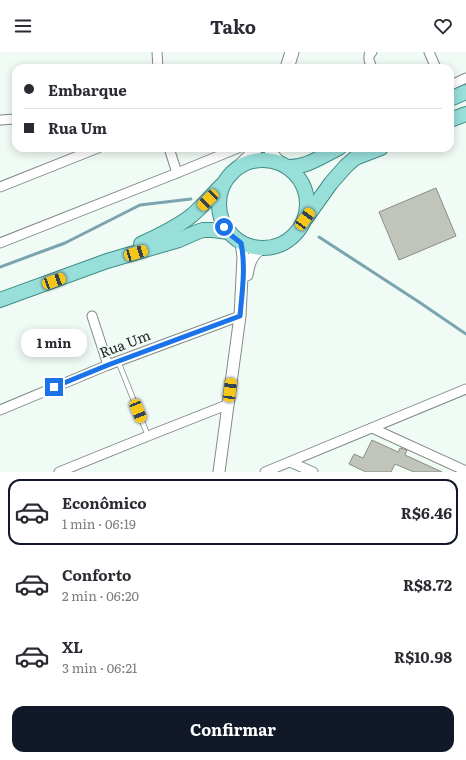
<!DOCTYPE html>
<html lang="pt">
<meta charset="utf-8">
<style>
:root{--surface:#fff;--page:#f2f2f3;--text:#2b2b33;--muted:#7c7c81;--line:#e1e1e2;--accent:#111827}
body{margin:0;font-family:Literata,serif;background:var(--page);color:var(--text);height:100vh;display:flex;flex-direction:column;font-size:15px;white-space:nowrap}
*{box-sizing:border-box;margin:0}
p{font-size:13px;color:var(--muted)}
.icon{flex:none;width:22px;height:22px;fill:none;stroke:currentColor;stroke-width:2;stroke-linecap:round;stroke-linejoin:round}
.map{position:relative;height:420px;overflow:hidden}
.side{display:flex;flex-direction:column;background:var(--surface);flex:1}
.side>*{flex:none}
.top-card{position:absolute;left:12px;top:12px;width:442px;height:88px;border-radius:12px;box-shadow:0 2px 10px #0003;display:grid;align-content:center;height:88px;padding:0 12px;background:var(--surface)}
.end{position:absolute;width:18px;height:18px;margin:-9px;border:5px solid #1a73e8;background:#fff;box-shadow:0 0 0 2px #fff}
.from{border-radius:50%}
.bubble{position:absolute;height:28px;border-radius:12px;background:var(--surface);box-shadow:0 2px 10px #0003;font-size:13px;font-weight:700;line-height:28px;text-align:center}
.car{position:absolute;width:12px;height:24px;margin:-12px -6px;border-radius:5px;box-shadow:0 0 3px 1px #0007;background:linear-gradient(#f5c518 24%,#345 0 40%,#f5c518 0 76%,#345 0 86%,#f5c518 0)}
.top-card b{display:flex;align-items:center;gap:14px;height:38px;font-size:15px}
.top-card b+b{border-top:1px solid var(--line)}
.top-card i{width:10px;height:10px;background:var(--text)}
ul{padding:7px 0 0;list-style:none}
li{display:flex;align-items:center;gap:12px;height:66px;margin:0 8px 6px;padding:0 4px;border:2px solid transparent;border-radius:12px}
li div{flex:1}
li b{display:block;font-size:15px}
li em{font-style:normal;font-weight:700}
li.on{border-color:var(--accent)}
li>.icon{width:36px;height:36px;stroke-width:1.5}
.action{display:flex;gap:8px;margin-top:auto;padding:8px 12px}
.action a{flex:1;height:46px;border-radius:12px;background:var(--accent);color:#fff;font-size:16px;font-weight:700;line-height:46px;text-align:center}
header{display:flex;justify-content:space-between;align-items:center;height:52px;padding:0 12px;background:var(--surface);font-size:18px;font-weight:700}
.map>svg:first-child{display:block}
</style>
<header><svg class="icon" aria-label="menu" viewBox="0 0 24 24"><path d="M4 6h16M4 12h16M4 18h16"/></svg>Tako<svg class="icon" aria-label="heart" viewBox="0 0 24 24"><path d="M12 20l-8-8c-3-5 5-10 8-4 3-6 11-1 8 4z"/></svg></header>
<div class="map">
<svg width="466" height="420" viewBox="0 0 466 420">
<rect width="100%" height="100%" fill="#f1fbf5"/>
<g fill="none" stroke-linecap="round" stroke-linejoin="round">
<g stroke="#7aa4af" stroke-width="3">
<polyline points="319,185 419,250 466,282"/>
<polyline points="0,215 65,191 140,153 191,147"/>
</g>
</g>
<g fill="#c0c4bb" stroke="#898e85">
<polygon points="436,136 456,184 399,208 379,160"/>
<polygon points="372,388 398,400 400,396 407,398 405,403 442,420 414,420 395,412 391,420 366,420 349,412 354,402 363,406"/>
</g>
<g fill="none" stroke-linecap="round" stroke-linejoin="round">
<g stroke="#828b85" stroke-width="6">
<polyline id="service" points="118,309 148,384"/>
</g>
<g stroke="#828b85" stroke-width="11">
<g id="minor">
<polyline points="157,0 158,16"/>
<polyline points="372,0 369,3 369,8 372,16"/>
<polyline points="429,0 436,16"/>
<polyline points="450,31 453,32 466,26"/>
<polyline points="0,68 16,67"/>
<polyline points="169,96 177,121"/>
<polyline points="0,135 98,96"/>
<polyline points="0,191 177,121 238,96"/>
<polyline points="92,264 108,313"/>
<polyline points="0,358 108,313 240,264"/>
<polyline points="372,376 466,419"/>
<polyline points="290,410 313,420"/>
<polyline points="59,420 148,384 229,352"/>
<polyline points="265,420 466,337"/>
</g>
</g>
<g stroke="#828b85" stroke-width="13">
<g id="tertiary">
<path d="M247,223c2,-11 4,-20 14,-26"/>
<polyline points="219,420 240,264 243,205 241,191"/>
</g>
</g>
<g stroke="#828b85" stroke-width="15">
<g id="secondary">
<polyline points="287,16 292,0"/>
<polyline points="271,96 272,103 279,111"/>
<polyline points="240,114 253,101 256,96"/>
</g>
</g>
<g stroke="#418e87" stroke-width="16">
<g id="primary">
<polyline points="450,47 466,40"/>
<polyline points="450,68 466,62"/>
<circle cx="263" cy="152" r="44"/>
<path d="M287,115c19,1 35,-11 52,-19"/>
<polyline points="306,166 331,131 346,114 355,106 381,96"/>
<path d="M141,192c17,-8 35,-16 50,-28 11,-9 21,-21 31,-31"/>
<polyline points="0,248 107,209 179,188 197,180 203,178 213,178 228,180"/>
</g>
</g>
<use href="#service" stroke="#fff" stroke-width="4.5"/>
<use href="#minor" stroke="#fff" stroke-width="9"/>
<use href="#tertiary" stroke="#fff" stroke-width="11"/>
<use href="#secondary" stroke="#fff" stroke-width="13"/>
<use href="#primary" stroke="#98ded9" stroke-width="14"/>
</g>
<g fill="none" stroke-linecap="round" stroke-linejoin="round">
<path stroke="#1a73e8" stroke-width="5" d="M54,335l54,-22 132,-49c2,-23 6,-49 1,-73l-9,-7 -8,-9"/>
</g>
<g text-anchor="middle" stroke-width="3.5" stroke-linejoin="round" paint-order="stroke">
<g font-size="14" fill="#1e211f" stroke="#f1fbf5">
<text transform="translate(125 292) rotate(-21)" y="5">Rua Um</text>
</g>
</g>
</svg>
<i class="end from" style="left:224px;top:175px"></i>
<i class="end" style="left:54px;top:335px"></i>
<div class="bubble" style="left:21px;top:277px;width:66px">1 min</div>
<i class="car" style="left:208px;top:148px;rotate:225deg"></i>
<i class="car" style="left:305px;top:167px;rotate:36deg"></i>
<i class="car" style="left:136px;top:201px;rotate:73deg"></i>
<i class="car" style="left:54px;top:229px;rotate:70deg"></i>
<i class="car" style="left:230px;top:338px;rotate:7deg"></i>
<i class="car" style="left:138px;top:359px;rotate:158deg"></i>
<div class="top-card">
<b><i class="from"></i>Embarque</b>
<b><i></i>Rua Um</b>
</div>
</div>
<section class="side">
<ul>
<li class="on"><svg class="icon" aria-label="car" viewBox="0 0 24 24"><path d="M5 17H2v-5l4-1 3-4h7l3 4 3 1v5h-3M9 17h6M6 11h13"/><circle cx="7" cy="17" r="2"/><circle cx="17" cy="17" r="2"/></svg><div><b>Econômico</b><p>1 min · 06:19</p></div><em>R$6.46</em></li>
<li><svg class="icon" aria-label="car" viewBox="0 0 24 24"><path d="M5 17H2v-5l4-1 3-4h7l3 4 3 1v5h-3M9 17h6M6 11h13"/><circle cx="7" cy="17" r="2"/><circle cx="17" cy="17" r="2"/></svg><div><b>Conforto</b><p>2 min · 06:20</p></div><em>R$8.72</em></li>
<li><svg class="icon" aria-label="car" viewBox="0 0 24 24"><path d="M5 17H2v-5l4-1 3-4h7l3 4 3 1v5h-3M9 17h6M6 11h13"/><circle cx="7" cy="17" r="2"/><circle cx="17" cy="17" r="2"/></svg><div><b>XL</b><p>3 min · 06:21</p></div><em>R$10.98</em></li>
</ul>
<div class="action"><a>Confirmar</a></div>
</section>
